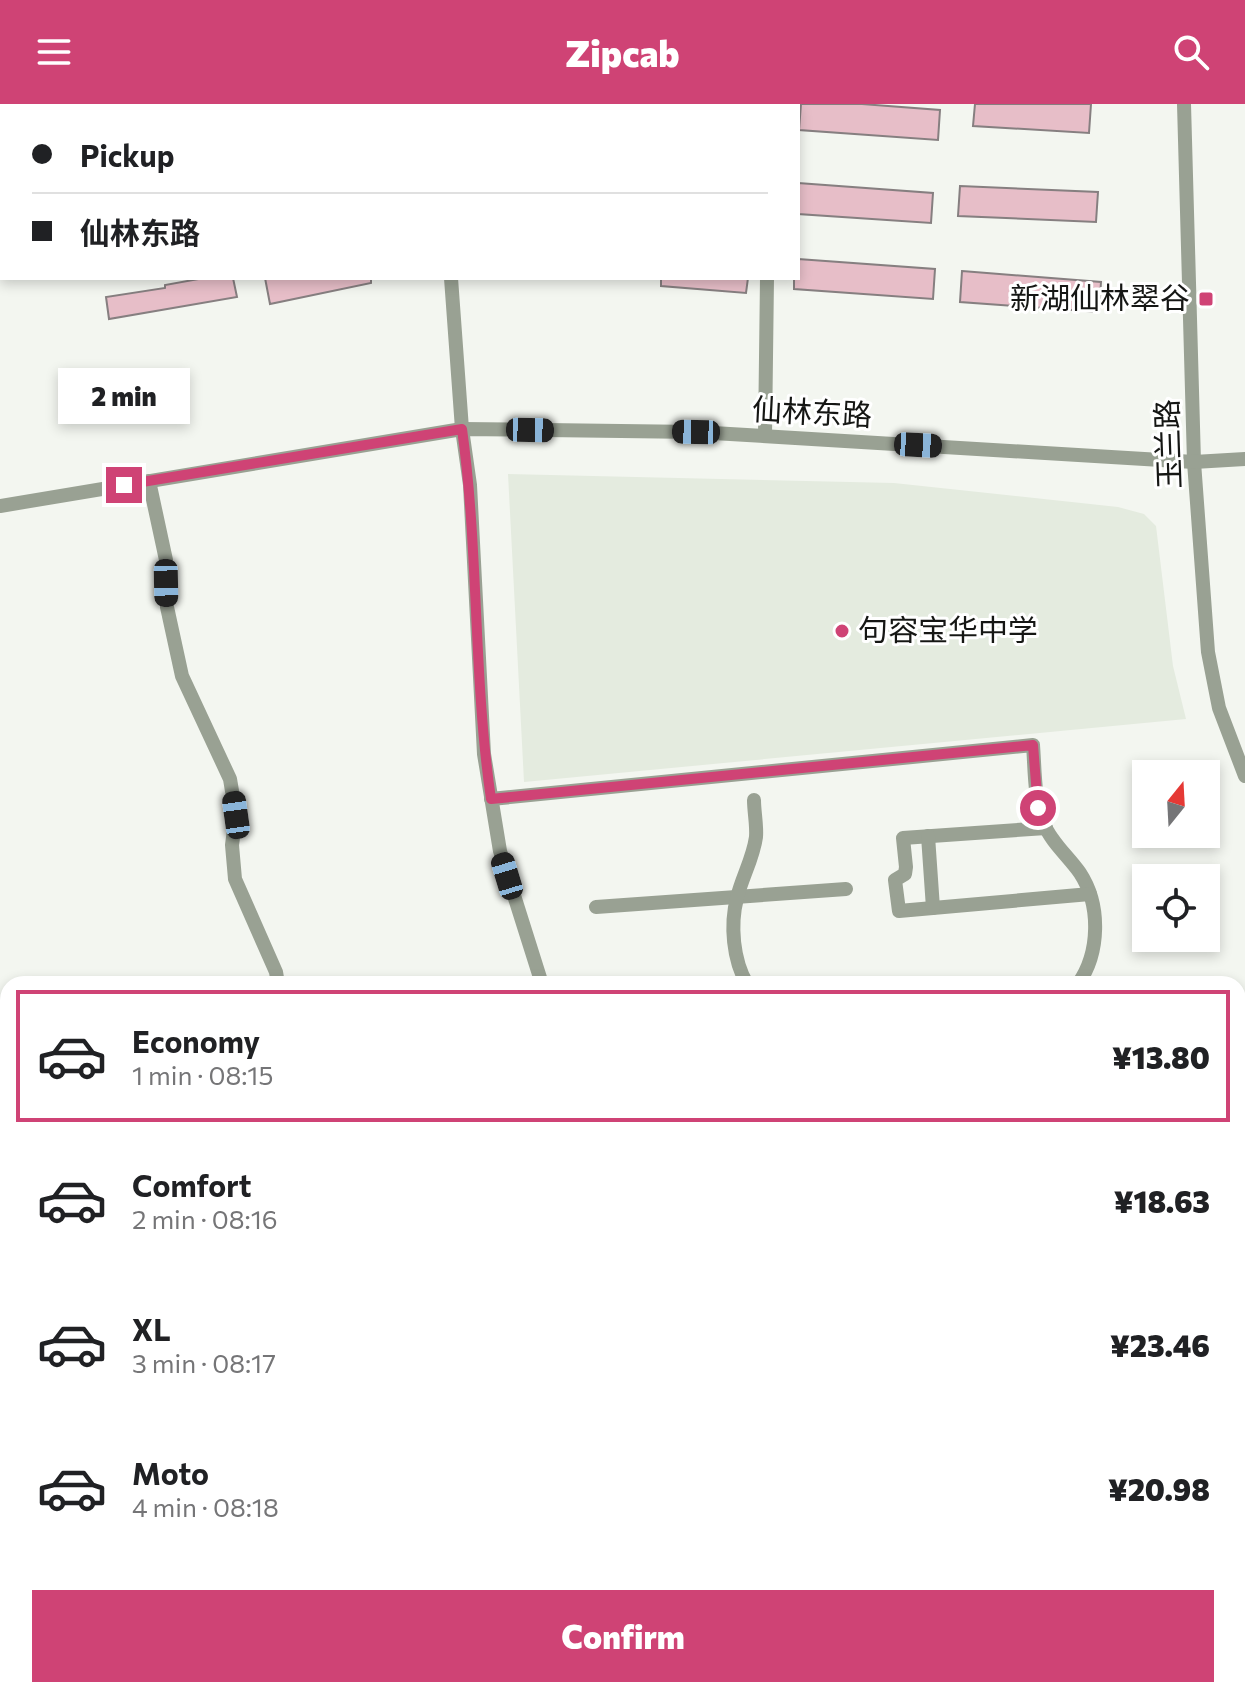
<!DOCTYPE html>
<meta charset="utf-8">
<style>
:root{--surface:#fff;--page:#f2f2f2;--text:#202124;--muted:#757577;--line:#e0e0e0;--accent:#cf4375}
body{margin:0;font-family:Commissioner,"Noto Sans SC",sans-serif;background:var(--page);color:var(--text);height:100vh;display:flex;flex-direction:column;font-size:30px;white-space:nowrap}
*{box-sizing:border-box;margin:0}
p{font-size:26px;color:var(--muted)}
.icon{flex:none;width:44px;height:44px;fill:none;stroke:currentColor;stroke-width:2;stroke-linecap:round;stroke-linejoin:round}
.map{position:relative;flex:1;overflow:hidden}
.side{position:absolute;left:0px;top:872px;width:1246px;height:722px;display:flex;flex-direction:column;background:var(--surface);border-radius:24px 24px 0 0;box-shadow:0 4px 12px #0003}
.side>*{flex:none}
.hud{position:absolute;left:0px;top:0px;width:800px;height:176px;box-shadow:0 4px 12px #0003;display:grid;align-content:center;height:176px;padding:0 32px;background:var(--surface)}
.needle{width:52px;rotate:18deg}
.buttons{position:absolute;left:1132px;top:656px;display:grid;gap:16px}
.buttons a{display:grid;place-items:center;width:88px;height:88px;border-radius:0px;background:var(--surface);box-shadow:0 4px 12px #0003;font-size:40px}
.end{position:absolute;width:36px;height:36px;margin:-18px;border:10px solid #cf4375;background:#fff;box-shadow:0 0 0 4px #fff}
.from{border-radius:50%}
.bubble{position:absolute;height:56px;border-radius:0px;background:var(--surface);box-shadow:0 4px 12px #0003;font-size:26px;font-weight:800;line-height:56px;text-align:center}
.car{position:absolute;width:24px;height:48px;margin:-24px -12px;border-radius:10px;box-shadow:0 0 6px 2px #0007;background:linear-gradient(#222 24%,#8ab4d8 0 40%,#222 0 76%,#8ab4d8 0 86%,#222 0)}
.hud b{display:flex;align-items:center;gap:28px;height:76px;font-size:30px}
.hud b+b{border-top:2px solid var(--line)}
.hud i{width:20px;height:20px;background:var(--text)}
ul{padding:14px 0 0;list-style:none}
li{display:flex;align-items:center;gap:24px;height:132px;margin:0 16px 12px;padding:0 16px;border:4px solid transparent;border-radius:0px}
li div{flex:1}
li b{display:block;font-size:30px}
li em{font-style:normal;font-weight:800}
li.on{border-color:var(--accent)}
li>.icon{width:72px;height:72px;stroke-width:1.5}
.action{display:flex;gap:16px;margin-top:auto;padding:16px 32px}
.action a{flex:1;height:92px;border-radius:0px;background:var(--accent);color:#fff;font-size:32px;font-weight:800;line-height:92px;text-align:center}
header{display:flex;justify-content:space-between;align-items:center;height:104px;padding:0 32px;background:var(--accent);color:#fff;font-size:36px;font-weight:800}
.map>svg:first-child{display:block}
</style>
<header><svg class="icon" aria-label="menu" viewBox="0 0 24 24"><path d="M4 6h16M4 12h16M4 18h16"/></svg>Zipcab<svg class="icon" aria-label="search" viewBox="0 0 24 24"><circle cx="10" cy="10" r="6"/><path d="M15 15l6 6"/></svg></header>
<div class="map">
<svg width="1245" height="1593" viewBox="0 0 1245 1593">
<rect width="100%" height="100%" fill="#f3f6f0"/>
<polygon fill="#e4ebdf" points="508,370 894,379 1118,403 1144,410 1156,422 1173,562 1186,615 524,678"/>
<polygon fill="#d1e2c5" points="0,0 117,0 118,2 2,2 2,29 0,29"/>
<g fill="#e7bec8" stroke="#867f80" stroke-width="2">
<polygon points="801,0 862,0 940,6 938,36 799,26"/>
<polygon points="975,0 1091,0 1089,29 973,22"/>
<polygon points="798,79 933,89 931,119 798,110"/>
<polygon points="960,82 1098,88 1096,118 958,112"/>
<polygon points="798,155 935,165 933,195 794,185 794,174 798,174"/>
<polygon points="962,167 1101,178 1099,208 960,198"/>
<polygon points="204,174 233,174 237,193 109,215 106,193 165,184 165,181"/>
<polygon points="265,174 371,174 371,179 270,200"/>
<polygon points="661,174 748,174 746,189 661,182"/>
</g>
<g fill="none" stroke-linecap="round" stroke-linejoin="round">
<g stroke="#99a193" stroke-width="14">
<polyline points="439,0 439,2"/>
<polyline points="1184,0 1194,358 1208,548 1219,604 1245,672"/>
<polyline points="770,2 770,0"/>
<polyline points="451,174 462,325 470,381 484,650 500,747 542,880"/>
<polyline points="765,332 767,174"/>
<polyline points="149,377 166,456 167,503 182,572 230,675 236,711 232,741 235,775 276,868 278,880"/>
<polyline points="0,402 462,325 696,328 1194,358 1245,355"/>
<path d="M491,695l542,-54c2,26 1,54 11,79 7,18 25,33 36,49 21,32 20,80 -2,111"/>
<polyline points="1046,724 903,734 906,763 905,770 895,776 899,807 1090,790"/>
<polyline points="928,732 933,804"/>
<polyline points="596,803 846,785"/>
<path d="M747,880c-14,-24 -17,-59 -10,-86 5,-21 16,-39 19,-61 1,-12 -2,-25 -2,-37"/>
<polyline points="0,922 8,926"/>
<polyline points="1238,966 1245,966"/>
<polyline points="0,1008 8,994"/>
<polyline points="1244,1048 1245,1061"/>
<polyline points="1238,1161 1245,1149"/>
<polyline points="1238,1167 1245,1178"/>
<polyline points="1238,1271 1245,1271"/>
<polyline points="0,1332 8,1343"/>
<polyline points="1238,1348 1245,1347"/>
<polyline points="1238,1442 1245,1442"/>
<polyline points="1238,1510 1245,1510"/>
<polyline points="1238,1582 1245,1582"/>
<polyline points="209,1586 209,1589"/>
<polyline points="862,1586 866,1593"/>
<polyline points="1014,1593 1098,1586"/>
</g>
</g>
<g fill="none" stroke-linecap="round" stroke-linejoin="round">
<path stroke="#cf4375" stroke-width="10" d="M124,381l338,-56c17,122 11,247 29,370l542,-54 5,63"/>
</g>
<g fill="#cf4375" stroke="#fff" stroke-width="3">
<rect x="1198" y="187" width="16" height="16" rx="4"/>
<circle cx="842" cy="527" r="8"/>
</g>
<g text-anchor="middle" stroke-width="6" stroke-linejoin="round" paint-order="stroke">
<g font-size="30" fill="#151614" stroke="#fff" text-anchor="end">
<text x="1190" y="205">新湖仙林翠谷</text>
<text x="858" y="537" text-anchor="start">句容宝华中学</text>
</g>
<g font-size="30" fill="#151614" stroke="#fff">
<text transform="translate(812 309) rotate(3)" y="10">仙林东路</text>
<text transform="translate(1169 340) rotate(-92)" y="10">玉兰路</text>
</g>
</g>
</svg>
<div class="buttons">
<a><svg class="needle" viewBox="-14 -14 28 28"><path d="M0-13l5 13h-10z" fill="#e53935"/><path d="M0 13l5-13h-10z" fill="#757577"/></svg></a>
<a><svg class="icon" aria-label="locate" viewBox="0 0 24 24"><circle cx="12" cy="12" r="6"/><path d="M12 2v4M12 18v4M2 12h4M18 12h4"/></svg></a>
</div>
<i class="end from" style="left:1038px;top:704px"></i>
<i class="end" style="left:124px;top:381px"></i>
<div class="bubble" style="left:58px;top:264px;width:132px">2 min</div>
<i class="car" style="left:530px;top:326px;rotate:91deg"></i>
<i class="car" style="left:696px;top:328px;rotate:271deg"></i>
<i class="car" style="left:918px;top:341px;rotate:93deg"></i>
<i class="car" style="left:166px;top:479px;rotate:179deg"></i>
<i class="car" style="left:236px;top:711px;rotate:352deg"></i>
<i class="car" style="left:507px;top:772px;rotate:343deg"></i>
<div class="hud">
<b><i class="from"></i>Pickup</b>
<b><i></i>仙林东路</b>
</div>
<section class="side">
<ul>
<li class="on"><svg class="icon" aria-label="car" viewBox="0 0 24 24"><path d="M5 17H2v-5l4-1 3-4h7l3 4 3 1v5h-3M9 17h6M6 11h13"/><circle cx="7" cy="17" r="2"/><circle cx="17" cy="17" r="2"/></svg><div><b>Economy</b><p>1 min · 08:15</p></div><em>¥13.80</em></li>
<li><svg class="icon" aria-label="car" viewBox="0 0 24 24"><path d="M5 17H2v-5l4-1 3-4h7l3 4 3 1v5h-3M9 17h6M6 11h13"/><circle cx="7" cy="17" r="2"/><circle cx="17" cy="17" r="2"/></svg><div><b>Comfort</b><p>2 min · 08:16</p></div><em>¥18.63</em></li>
<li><svg class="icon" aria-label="car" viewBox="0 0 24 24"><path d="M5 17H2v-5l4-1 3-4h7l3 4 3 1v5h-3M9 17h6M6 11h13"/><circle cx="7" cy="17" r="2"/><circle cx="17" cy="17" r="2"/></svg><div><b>XL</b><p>3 min · 08:17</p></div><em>¥23.46</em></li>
<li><svg class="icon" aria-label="car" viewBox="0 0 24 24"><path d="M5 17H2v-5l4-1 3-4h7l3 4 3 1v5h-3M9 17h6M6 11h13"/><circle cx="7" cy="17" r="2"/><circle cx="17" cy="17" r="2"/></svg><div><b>Moto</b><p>4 min · 08:18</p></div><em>¥20.98</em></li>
</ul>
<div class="action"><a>Confirm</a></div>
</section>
</div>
